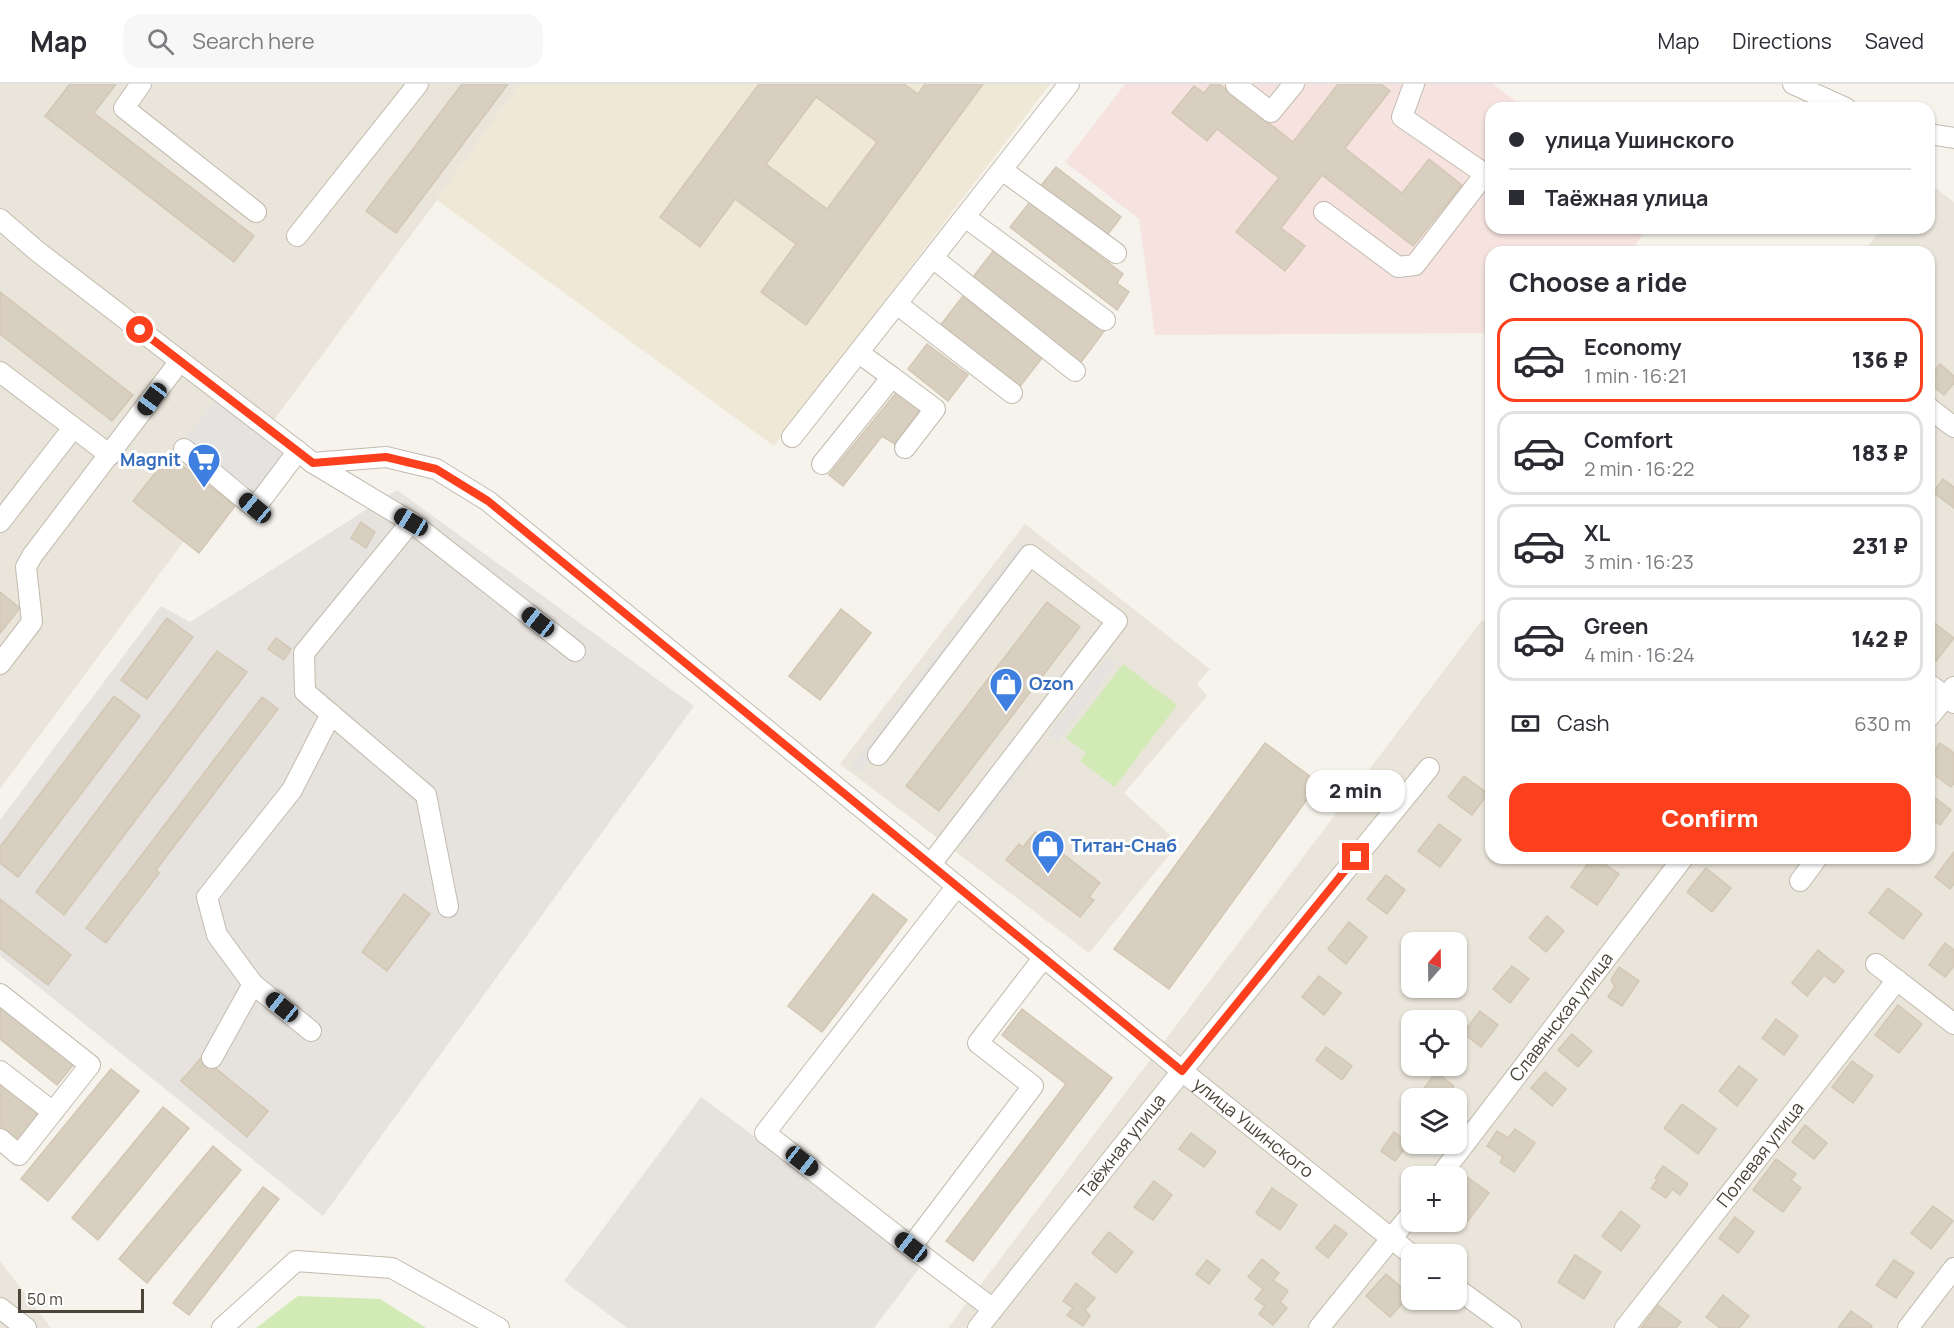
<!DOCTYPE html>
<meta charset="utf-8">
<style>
:root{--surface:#fff;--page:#f7f7f7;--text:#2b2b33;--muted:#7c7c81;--line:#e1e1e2;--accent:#fc3f1d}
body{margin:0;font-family:Manrope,sans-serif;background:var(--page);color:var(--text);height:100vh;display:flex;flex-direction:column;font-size:22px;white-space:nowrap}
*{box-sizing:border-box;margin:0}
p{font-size:20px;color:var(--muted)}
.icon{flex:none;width:33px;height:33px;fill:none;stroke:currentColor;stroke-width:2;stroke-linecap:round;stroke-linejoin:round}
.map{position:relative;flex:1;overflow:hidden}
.drawer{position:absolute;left:1485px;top:162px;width:450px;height:618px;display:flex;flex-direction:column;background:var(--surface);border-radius:18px;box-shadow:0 2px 4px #0004}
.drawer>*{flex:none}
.hud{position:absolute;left:1485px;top:18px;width:450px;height:132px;border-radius:18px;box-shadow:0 2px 4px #0004;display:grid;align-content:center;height:132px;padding:0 24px;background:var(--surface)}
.needle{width:39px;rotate:20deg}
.controls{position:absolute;left:1401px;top:848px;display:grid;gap:12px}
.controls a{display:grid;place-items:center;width:66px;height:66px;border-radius:12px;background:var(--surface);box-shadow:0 2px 4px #0004;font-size:30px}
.scale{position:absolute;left:18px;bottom:15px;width:126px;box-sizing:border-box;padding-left:6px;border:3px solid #4b4439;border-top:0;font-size:16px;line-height:21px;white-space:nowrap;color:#4b4439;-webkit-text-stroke:4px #fff;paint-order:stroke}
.end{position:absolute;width:27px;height:27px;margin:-14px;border:8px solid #fc3f1d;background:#fff;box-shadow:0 0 0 3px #fff}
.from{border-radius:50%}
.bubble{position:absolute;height:42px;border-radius:18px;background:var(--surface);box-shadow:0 2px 4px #0004;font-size:20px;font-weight:800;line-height:42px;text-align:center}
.car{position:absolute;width:18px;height:36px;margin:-18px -9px;border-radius:8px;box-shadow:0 0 4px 2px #0007;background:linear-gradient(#222 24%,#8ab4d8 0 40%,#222 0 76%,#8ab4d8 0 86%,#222 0)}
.hud b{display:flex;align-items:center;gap:21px;height:57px;font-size:22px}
.hud b+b{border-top:2px solid var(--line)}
.hud i{width:15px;height:15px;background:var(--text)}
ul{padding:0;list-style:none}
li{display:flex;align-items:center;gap:18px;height:84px;margin:0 12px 9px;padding:0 12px;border:3px solid var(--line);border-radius:18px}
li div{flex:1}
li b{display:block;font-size:22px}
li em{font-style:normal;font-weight:800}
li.current{border-color:var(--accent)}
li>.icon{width:54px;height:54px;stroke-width:1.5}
h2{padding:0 24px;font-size:27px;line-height:72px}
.pay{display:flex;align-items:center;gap:15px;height:66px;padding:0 24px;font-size:22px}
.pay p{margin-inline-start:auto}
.button{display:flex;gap:12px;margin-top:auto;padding:12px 24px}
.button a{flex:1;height:69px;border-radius:18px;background:var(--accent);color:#fff;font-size:24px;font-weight:800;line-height:69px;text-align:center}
header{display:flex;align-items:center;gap:36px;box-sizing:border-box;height:84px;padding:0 30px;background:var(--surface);border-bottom:2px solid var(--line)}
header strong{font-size:28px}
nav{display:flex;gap:33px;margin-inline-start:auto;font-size:21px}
.search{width:420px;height:54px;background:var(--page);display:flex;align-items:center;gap:15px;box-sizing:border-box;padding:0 21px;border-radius:18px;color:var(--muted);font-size:22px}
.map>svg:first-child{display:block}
</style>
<header>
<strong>Map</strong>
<div class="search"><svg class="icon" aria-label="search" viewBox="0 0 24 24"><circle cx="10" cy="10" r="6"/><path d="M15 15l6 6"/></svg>Search here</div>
<nav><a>Map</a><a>Directions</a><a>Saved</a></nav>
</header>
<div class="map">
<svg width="1954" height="1244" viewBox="0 0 1954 1244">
<rect width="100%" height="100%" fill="#f6f3ec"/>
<g fill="#eae5da" fill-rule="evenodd">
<polygon points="0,0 520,0 437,116 0,705"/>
<path d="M1929,99l25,19v1126h-1006l534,-708 9,8v230h438v-606h-66l19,-24h47zM1412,858h44v45h-44zM1412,936h44v45h-44zM1412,1014h44v45h-44zM1412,1092h44v45h-44zM1412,1170h44v45h-44z"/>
<polygon points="1025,440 1210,585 1197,600 1207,612 1124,709 1179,759 1089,869 840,680"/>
<polygon points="0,1177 51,1244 0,1244"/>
</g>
<g fill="#e6e2dd">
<polygon points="397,406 694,622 323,1132 0,872 0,736 161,522 190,538"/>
<polygon points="701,1013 924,1178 874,1244 627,1244 564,1197"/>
</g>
<polygon fill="#efe8d6" points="520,0 1050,0 774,362 437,116"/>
<polygon fill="#f6e3e0" points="1125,0 1493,0 1525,24 1491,24 1491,144 1648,144 1630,168 1491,168 1491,249 1155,251 1139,135 1065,78"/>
<g fill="#d2eab5">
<polygon points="1123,580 1177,621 1115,703 1080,677 1086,669 1066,654"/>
<polygon points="298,1212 380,1215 426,1244 256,1244"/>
</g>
<g fill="#e5e3e0">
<polygon points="215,317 295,374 263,414 185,355"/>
<polygon points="1022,458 1031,465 860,689 851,682"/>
<polygon points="1108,572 1117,579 1057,658 1048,651"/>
<polygon points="1025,663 1034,669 963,762 954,756"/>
</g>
<g fill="#d8cfc1" stroke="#d3c7b4" stroke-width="1.5" fill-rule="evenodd">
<polygon points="70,0 116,0 94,29 254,152 234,178 45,32"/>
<polygon points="462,0 508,0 396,149 366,127"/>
<path d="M759,0h145l14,10 7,-10h58l-177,241 -45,-33 35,-48 -61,-45 -35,48 -40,-30zM816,13l61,45 -50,67 -61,-45z"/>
<polygon points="1211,0 1219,0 1293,58 1338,0 1381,0 1390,7 1345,64 1402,109 1429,75 1462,101 1413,162 1322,91 1281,144 1305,162 1285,187 1236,148 1279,94 1217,45 1207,57 1172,29 1194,2 1204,9"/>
<polygon points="1056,83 1121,133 1105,154 1040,103"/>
<polygon points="1030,118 1123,190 1117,199 1129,208 1117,226 1010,143"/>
<polygon points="997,162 1105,246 1079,281 970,197"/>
<polygon points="0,208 133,311 112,337 0,250"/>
<polygon points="963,212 1042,274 1018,305 940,242"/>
<polygon points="927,260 968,291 948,317 908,285"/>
<polygon points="1940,280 1954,292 1954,299 1944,311 1929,299 1929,293"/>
<polygon points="900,304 922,323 895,360 882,352 843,402 829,391"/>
<polygon points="169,371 235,422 199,469 133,417"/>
<polygon points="1943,395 1954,403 1954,424 1933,408"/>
<polygon points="361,438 375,448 366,464 351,454"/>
<polygon points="0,508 20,524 0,549"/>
<polygon points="1047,518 1080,543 939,727 906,702"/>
<polygon points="841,525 871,549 820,616 789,592"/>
<polygon points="167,534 193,553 147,615 121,596"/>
<polygon points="1933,538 1954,554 1936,577 1929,571 1929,543"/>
<polygon points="276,554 291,565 284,576 268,565"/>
<polygon points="217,567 247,588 64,831 36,808"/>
<polygon points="114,612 140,632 18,793 0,779 0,763"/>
<polygon points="262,613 278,625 156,786 159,789 106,859 86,844"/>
<polygon points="1265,659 1319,699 1169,905 1114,865"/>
<polygon points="1940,659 1954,669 1954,699 1951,703 1929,687 1929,674"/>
<polygon points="1464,692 1488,710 1472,731 1448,713"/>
<polygon points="1933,712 1951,726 1940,741 1929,733 1929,717"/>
<polygon points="1439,740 1461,756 1440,783 1418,767"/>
<polygon points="1035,748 1100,799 1089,813 1094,816 1080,833 1006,776 1019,760 1023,763"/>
<polygon points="1954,768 1954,800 1950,805 1935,793"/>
<polygon points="1592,774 1596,774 1619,790 1597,821 1571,803"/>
<polygon points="1706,784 1731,804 1712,828 1687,808"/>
<polygon points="1386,791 1405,806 1387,830 1367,815"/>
<polygon points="1888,804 1922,830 1903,855 1869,829"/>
<polygon points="404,810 430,830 387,887 362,868"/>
<polygon points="873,810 907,836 822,948 788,922"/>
<polygon points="0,815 71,871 48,901 0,864"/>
<polygon points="1547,832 1564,847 1546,868 1529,854"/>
<polygon points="1349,838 1367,853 1346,880 1328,865"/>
<polygon points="1945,859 1954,866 1954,882 1945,893 1929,881"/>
<polygon points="1818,866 1844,887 1834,899 1824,891 1807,912 1792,899"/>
<polygon points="1512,882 1529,895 1510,919 1493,905"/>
<polygon points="1619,883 1639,897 1622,922 1608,913 1615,902 1611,896"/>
<polygon points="1319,892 1341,909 1324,931 1302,913"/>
<polygon points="0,911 78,975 57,1001 0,955"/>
<polygon points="1898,921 1922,940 1899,969 1875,951"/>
<polygon points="1022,925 1112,994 973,1177 946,1157 1066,1000 1002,951"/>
<polygon points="1480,927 1498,941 1481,963 1463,949"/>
<polygon points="1776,935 1798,952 1784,971 1762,954"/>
<polygon points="1572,950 1592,967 1578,983 1558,966"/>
<polygon points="1326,963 1352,982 1342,996 1316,976"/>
<polygon points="202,973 268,1027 247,1053 181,997"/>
<polygon points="1852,977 1873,992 1853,1019 1832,1003"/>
<polygon points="1739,982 1757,996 1737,1022 1719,1007"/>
<polygon points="111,985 139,1007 48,1117 21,1095"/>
<polygon points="1436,988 1454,1002 1445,1014 1423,1014 1419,1011"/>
<polygon points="1545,988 1566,1005 1552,1022 1531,1004"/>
<polygon points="0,998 40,1031 19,1057 0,1042"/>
<polygon points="1682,1020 1716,1045 1698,1070 1664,1044"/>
<polygon points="163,1023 189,1044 98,1156 72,1134"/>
<polygon points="1805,1041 1827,1059 1814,1075 1792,1058"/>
<polygon points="1515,1045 1535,1059 1514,1088 1500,1078 1503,1073 1487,1062 1497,1047 1508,1054"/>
<polygon points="1394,1048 1409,1059 1395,1077 1381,1067"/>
<polygon points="1191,1049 1216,1068 1204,1083 1179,1065"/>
<polygon points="213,1062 241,1086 147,1199 119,1175"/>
<polygon points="1776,1075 1796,1090 1791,1096 1801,1104 1783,1128 1753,1106"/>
<polygon points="1663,1082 1688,1100 1680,1111 1672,1105 1666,1114 1651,1104 1657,1096 1655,1094"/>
<polygon points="1467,1093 1489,1109 1463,1143 1454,1137 1456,1137 1456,1107"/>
<polygon points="1154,1097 1172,1111 1153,1136 1134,1123"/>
<polygon points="263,1103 279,1115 189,1231 173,1219"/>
<polygon points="1272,1104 1297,1121 1280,1146 1256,1129"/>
<polygon points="1933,1122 1953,1137 1931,1165 1911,1149"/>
<polygon points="1621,1127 1640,1142 1621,1167 1602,1152"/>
<polygon points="1735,1133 1754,1148 1738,1169 1719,1154"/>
<polygon points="1335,1141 1347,1150 1328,1174 1316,1164"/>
<polygon points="1109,1148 1133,1168 1116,1189 1092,1169"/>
<polygon points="1575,1171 1601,1188 1584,1215 1558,1198"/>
<polygon points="1262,1175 1279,1189 1273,1196 1288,1207 1280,1218 1287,1224 1273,1241 1259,1230 1265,1222 1255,1215 1263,1205 1248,1193"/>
<polygon points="1207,1176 1220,1186 1209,1200 1196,1190"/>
<polygon points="1894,1176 1914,1189 1896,1214 1876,1201"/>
<polygon points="1386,1190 1410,1211 1390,1233 1366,1212"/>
<polygon points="1076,1199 1095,1214 1085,1226 1090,1232 1083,1242 1067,1231 1073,1224 1063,1217"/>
<polygon points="1723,1211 1749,1232 1739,1244 1720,1244 1706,1233"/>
<polygon points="1658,1221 1681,1238 1676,1244 1641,1244"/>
<polygon points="1851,1227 1872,1242 1871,1244 1838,1244"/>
</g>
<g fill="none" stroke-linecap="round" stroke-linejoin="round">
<g stroke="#c2bbae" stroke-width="22">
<g id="minor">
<polyline points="141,0 124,24 256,128"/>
<polyline points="1793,0 1846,24"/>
<polyline points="1236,1 1271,28 1294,0"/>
<polyline points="1929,50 1954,54"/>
<polyline points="1002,86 1116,169"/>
<polyline points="1324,128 1398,183 1415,181 1485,90 1402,33 1414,0"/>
<polyline points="965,133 1105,236"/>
<path id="s1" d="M0,135l37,32 276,212 73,-6 50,12 52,32 694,570 230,184"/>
<polyline points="297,152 418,0"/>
<polyline points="933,174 1075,287"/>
<polyline points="897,220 1012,309"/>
<polyline points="0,288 110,371"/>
<polyline points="892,293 935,325 905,364"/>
<polyline points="1929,324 1954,343"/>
<polyline points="792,353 1069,0"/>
<polyline points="184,365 255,424 298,367"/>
<polyline points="313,379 411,438 575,567"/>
<polyline points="822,380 892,293 859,269"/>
<polyline points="0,438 73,344"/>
<polyline points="411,438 304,569 305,608 426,711 448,823"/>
<polyline points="0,580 32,538 26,483 32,472 180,277"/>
<polyline points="1929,600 1954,619"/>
<polyline points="1929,633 1954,603"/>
<polyline points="878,671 1030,471 1117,537 931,780"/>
<polyline points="1800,797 1817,774"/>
<polyline points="1876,880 1954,940"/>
<polyline points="0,910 90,981 19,1071 0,1055"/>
<polyline points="311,947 253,900 217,851 207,813 292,706 331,630"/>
<polyline points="212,974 253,900"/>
<polyline points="0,987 53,1028"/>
<path id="s2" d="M1440,1092l243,-318"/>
<polyline points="911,1163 765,1049 957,802"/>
<polyline points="1456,1204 1511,1244"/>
<polyline points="0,1224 26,1244"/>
<polyline points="993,1225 911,1163 1033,1002 978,959 1044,873"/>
<polyline points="222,1244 296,1177 392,1184 499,1244"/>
<path id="s3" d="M978,1244l204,-257 247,-303"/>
<polyline points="1319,1244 1412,1129"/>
<path id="s4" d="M1625,1244l272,-348"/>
<polyline points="1908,1244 1954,1184"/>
</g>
</g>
<use href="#minor" stroke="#fff" stroke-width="20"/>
</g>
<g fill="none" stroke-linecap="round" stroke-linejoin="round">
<polyline stroke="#fc3f1d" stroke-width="8" points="140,246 313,379 386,373 436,385 488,417 1182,987 1356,773"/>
</g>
<defs>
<g id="supermarket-pin" transform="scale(1.725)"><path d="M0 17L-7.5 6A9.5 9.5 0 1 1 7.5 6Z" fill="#3f7fe0" stroke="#fff"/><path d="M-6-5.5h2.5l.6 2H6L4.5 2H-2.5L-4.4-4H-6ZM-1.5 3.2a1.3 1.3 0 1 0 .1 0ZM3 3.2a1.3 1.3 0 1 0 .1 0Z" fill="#fff"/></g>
<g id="shop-pin" transform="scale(1.725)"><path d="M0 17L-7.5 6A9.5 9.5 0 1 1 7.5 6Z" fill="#3f7fe0" stroke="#fff"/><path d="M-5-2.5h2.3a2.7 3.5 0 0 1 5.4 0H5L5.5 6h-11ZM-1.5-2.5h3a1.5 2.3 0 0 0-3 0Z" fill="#fff"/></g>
</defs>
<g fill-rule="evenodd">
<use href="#supermarket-pin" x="204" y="376"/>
<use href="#shop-pin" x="1006" y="600"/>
<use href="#shop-pin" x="1048" y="762"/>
</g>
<g text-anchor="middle" stroke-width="6" stroke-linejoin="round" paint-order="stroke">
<g font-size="18" font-weight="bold" fill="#366cbe" stroke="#fff" text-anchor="start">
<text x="181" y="382" text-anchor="end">Magnit</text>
<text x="1029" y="606">Ozon</text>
<text x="1071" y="768">Титан-Снаб</text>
</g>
<g font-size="18" fill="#4b4439" stroke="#fff">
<text dy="6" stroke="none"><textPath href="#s2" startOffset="200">Славянская улица</textPath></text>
<text dy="6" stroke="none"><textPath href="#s1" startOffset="1572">улица Ушинского</textPath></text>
<text dy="6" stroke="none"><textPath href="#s3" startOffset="232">Таёжная улица</textPath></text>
<text dy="6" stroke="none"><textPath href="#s4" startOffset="220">Полевая улица</textPath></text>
</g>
</g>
</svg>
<div class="controls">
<a><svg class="needle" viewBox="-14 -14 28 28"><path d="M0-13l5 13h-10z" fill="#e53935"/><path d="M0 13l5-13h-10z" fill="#7c7c81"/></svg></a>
<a><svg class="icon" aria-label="locate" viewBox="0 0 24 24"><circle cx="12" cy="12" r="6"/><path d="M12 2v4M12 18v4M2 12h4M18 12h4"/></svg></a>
<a><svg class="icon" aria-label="layers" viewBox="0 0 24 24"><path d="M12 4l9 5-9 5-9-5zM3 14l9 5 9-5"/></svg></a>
<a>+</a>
<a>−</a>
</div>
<div class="scale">50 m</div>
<i class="end from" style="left:140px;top:246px"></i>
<i class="end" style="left:1356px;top:773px"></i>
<div class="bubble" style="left:1306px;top:686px;width:99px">2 min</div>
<i class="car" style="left:152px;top:315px;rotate:217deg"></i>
<i class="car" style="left:255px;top:424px;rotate:310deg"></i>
<i class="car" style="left:411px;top:438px;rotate:301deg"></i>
<i class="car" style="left:538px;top:538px;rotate:308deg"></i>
<i class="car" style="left:282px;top:923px;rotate:309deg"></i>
<i class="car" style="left:802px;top:1077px;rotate:128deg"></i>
<i class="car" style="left:911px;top:1163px;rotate:308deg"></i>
<div class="hud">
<b><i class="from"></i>улица Ушинского</b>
<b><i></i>Таёжная улица</b>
</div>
<section class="drawer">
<h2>Choose a ride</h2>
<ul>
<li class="current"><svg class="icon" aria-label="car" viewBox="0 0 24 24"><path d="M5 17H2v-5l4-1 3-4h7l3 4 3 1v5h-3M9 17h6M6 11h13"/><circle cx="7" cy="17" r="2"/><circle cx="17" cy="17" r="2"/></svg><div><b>Economy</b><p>1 min · 16:21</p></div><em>136 ₽</em></li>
<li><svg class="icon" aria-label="car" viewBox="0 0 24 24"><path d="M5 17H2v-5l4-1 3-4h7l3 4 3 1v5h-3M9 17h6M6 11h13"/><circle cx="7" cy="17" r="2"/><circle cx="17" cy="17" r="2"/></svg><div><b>Comfort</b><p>2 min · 16:22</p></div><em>183 ₽</em></li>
<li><svg class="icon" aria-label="car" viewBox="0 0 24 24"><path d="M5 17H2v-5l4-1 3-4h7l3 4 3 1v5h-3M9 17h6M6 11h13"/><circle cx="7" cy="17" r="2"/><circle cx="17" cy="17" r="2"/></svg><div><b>XL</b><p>3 min · 16:23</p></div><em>231 ₽</em></li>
<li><svg class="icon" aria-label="car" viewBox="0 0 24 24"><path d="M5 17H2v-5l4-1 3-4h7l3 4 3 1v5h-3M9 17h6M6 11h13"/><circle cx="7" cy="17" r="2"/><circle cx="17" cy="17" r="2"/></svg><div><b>Green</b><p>4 min · 16:24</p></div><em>142 ₽</em></li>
</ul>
<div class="pay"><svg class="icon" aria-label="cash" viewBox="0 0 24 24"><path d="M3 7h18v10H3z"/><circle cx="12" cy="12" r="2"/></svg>Cash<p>630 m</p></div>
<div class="button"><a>Confirm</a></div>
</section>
</div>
